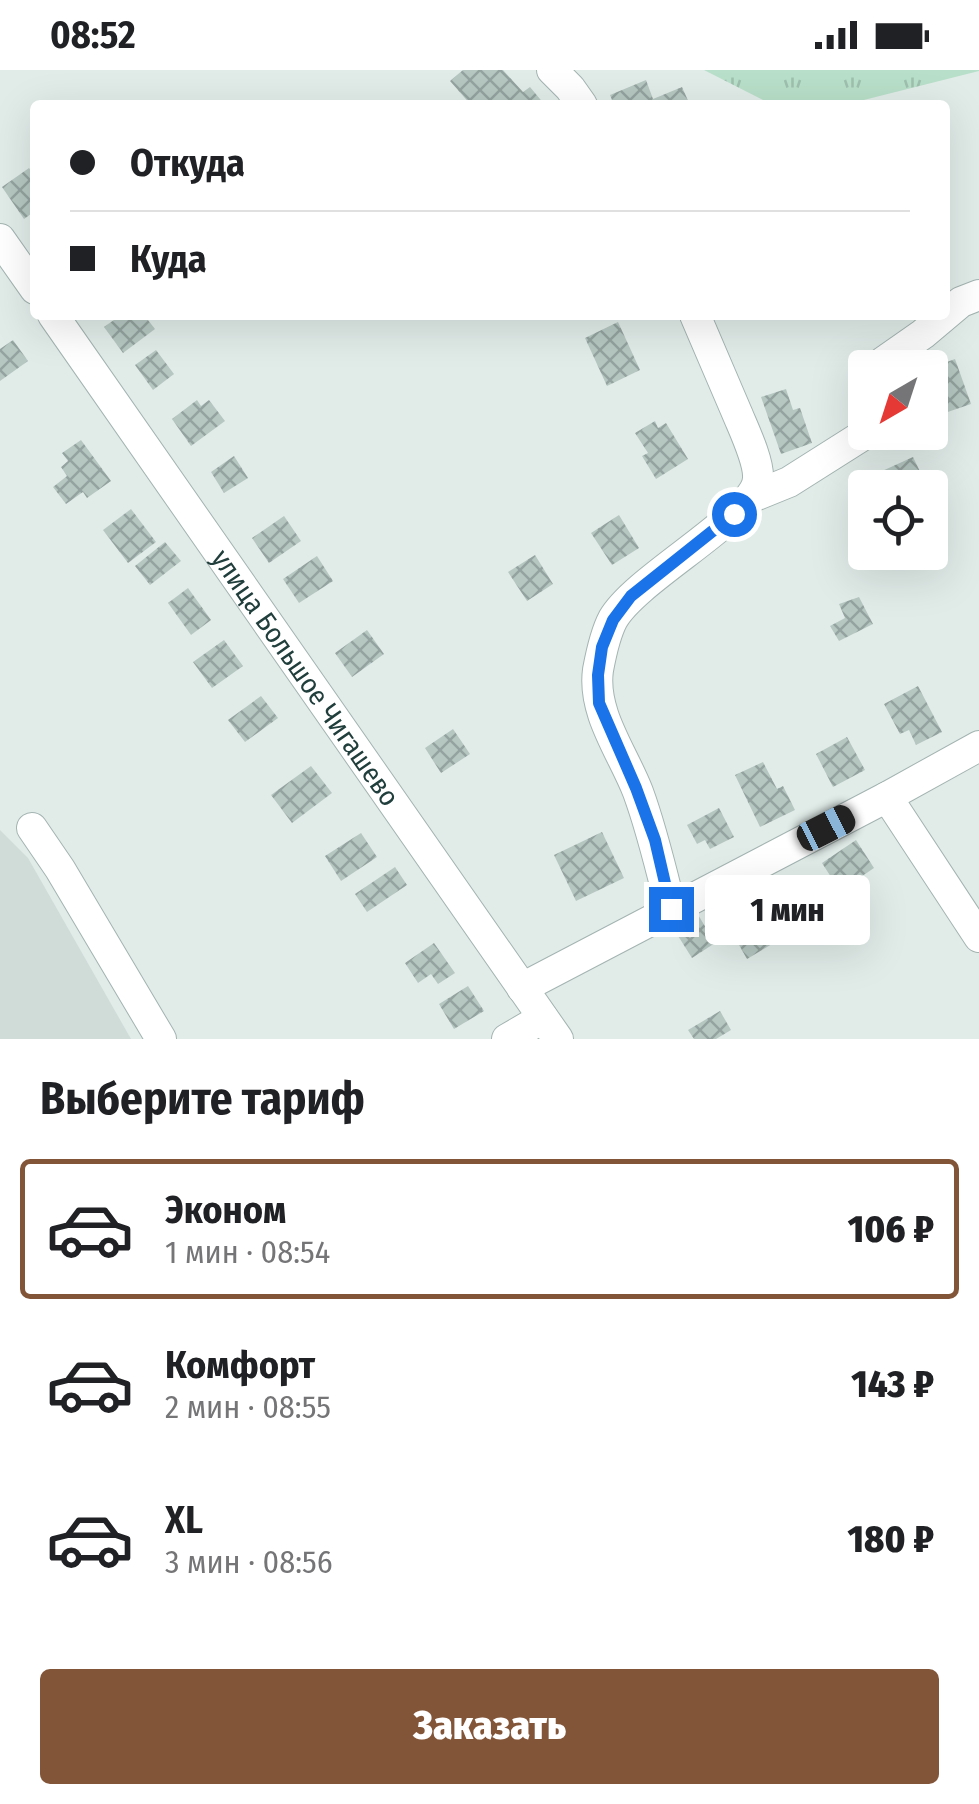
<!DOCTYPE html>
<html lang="ru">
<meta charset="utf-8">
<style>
:root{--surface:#fff;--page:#f6f6f6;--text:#202124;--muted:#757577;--line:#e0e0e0;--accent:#835538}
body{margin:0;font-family:"Fira Sans Condensed",sans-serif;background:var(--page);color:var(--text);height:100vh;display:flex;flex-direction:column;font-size:38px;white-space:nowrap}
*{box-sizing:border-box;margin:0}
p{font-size:32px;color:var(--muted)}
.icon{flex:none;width:55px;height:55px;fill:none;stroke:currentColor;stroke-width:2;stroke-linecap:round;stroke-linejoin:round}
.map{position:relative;height:969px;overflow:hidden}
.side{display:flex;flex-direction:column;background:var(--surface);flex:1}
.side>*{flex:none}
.top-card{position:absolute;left:30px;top:30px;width:920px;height:220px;border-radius:10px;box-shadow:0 10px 40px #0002;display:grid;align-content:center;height:220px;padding:0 40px;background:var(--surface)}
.needle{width:65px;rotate:219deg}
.fabs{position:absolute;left:848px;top:280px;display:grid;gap:20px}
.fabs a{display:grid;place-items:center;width:100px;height:100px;border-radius:10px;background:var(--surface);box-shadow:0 10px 40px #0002;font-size:50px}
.end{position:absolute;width:45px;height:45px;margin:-22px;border:12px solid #1a73e8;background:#fff;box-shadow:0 0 0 5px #fff}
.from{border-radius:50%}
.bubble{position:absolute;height:70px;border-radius:10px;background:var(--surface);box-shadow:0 10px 40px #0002;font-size:32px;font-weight:800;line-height:70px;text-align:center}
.car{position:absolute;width:30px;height:60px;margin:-30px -15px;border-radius:12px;box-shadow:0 0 8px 2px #0007;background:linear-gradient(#222 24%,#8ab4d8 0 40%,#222 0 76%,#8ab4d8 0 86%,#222 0)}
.top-card b{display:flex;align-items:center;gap:35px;height:95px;font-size:38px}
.top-card b+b{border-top:2px solid var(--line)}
.top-card i{width:25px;height:25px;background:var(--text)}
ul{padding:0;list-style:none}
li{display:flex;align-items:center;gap:30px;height:140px;margin:0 20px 15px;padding:0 20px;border:5px solid transparent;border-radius:10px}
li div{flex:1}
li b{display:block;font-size:38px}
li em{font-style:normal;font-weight:800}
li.selected{border-color:var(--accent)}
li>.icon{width:90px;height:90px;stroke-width:1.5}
h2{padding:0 40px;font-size:45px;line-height:120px}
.action{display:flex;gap:20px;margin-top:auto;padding:20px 40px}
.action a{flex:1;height:115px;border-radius:10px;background:var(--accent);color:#fff;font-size:40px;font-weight:800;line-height:115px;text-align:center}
.status{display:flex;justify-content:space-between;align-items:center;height:70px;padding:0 50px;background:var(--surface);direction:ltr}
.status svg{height:28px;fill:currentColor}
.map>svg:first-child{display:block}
</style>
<div class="status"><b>08:52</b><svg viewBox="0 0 49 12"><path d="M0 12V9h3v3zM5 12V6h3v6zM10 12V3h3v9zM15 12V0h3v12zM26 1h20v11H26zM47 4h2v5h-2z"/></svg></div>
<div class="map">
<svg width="979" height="969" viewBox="0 0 979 969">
<defs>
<pattern id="grass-tufts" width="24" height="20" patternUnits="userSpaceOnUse" patternTransform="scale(2.5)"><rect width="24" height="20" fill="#b8dfc9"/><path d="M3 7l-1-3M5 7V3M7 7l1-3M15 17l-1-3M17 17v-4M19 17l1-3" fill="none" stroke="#9ec0ae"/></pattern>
<pattern id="building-cross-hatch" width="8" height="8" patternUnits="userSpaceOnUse" patternTransform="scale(2.5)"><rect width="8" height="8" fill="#b6c7c2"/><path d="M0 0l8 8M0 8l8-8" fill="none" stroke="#94a39f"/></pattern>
</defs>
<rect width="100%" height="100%" fill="#e1ece9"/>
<polygon fill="#cfdcd8" points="0,760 28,788 131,969 0,969"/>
<polygon fill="url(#grass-tufts)" points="704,0 979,0 979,1 844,35 773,35"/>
<g fill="url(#building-cross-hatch)">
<polygon points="463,0 503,0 523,22 530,17 545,35 471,35 450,11"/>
<polygon points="646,10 653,29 682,17 690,35 614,35 610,25"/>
<polygon points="29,98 35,106 35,141 24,149 2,117"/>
<polygon points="121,245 144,245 155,259 123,283 104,257"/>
<polygon points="618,252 640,300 607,316 585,268"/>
<polygon points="13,270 28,291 0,311 0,279"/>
<polygon points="156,280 174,304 153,320 135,295"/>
<polygon points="955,289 971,334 936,346 930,329 930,298"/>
<polygon points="786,319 793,340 800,338 812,373 781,384 761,327"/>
<polygon points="197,330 201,336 209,330 225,351 191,376 172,349"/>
<polygon points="655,351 658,358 666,353 688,389 656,409 642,386 648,383 635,363"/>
<polygon points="81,370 111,411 87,428 83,422 66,434 53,417 67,406 61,397 68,391 62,383"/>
<polygon points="234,386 248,408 224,423 211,402"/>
<polygon points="913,387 927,416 887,418 880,402"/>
<polygon points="131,439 156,472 128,493 103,460"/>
<polygon points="619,445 639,478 612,495 591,463"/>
<polygon points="284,446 301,471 269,493 252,468"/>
<polygon points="165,472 181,491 150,515 135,496"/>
<polygon points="535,485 553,514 527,531 508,502"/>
<polygon points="317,486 333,511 299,533 283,509"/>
<polygon points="188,518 211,550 191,565 168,533"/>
<polygon points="859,527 873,554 839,571 830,556 845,548 839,534"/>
<polygon points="367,560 384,584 352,607 335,583"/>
<polygon points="224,570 243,596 212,618 193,592"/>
<polygon points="918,616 942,662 916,675 909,660 900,664 884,634"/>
<polygon points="261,626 278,648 245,672 228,650"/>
<polygon points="453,659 470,684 441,703 425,678"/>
<polygon points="847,667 865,700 833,717 816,684"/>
<polygon points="763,692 777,719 783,716 795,740 760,757 735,705"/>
<polygon points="311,696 332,723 292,753 271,725"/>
<polygon points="719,738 734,767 710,779 705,770 697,774 687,755"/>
<polygon points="602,762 624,808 576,831 554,785"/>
<polygon points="361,763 377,787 341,811 325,786"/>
<polygon points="856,770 874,798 840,821 822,793"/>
<polygon points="395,797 407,815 367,842 355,824"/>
<polygon points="761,832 782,868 747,889 726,852"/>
<polygon points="697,843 715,873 692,888 673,858"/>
<polygon points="434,873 455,903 438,914 431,904 418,913 405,893"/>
<polygon points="468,916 484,941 454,959 439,934"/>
<polygon points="720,941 731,960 716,969 694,969 688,960"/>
</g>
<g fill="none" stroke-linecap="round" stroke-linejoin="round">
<g stroke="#a3b4b1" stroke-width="32">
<g id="minor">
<polyline points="552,0 570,18 582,35"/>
<polyline points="0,169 35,219"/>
<path id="s1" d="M53,245l505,724"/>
<polyline points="883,298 883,292 923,264 961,232 979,225"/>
<polyline points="752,427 789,412 868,362"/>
<polyline points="887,727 979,867"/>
<polyline points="32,758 60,799 161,969"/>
<path d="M671,839c-10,-40 -19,-79 -33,-117 -15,-39 -46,-79 -40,-122 3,-16 7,-36 15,-51 24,-42 144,-104 145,-141 1,-17 -14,-48 -21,-65 -14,-33 -28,-65 -42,-98"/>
<polyline points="522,918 887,727 979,676"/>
<polyline points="507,969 543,948"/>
</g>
</g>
<use href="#minor" stroke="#fff" stroke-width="30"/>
</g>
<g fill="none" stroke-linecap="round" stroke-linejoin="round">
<polyline stroke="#1a73e8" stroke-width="12" points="671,839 655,770 636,718 599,633 598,605 602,577 613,550 631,526 734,444"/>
</g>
<g text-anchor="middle" stroke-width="8" stroke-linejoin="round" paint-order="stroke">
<g font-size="28" fill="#203e3b" stroke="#f1f9f6">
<text dy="10" stroke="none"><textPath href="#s1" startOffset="442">улица Большое Чигашево</textPath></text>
</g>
</g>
</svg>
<div class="fabs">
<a><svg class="needle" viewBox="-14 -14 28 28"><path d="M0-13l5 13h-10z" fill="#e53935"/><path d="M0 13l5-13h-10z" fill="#757577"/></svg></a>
<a><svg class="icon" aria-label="locate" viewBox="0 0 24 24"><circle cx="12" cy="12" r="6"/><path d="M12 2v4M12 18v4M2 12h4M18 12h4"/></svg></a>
</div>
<i class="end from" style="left:734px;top:444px"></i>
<i class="end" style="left:671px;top:839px"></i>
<div class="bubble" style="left:705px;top:805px;width:165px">1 мин</div>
<i class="car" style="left:826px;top:758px;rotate:63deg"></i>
<div class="top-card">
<b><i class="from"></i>Откуда</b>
<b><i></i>Куда</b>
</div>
</div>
<section class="side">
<h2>Выберите тариф</h2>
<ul>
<li class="selected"><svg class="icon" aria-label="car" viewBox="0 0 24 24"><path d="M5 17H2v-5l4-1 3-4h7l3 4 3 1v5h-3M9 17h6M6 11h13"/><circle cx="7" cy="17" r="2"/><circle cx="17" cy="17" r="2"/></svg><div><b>Эконом</b><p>1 мин · 08:54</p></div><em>106 ₽</em></li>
<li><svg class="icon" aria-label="car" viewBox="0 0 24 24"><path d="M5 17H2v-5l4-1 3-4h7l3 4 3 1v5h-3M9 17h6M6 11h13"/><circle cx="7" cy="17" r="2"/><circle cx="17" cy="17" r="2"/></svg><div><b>Комфорт</b><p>2 мин · 08:55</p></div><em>143 ₽</em></li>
<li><svg class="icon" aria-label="car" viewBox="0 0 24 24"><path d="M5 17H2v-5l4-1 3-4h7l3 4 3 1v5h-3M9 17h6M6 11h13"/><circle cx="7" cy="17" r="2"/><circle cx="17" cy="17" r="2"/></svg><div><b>XL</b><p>3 мин · 08:56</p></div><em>180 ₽</em></li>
</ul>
<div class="action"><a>Заказать</a></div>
</section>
